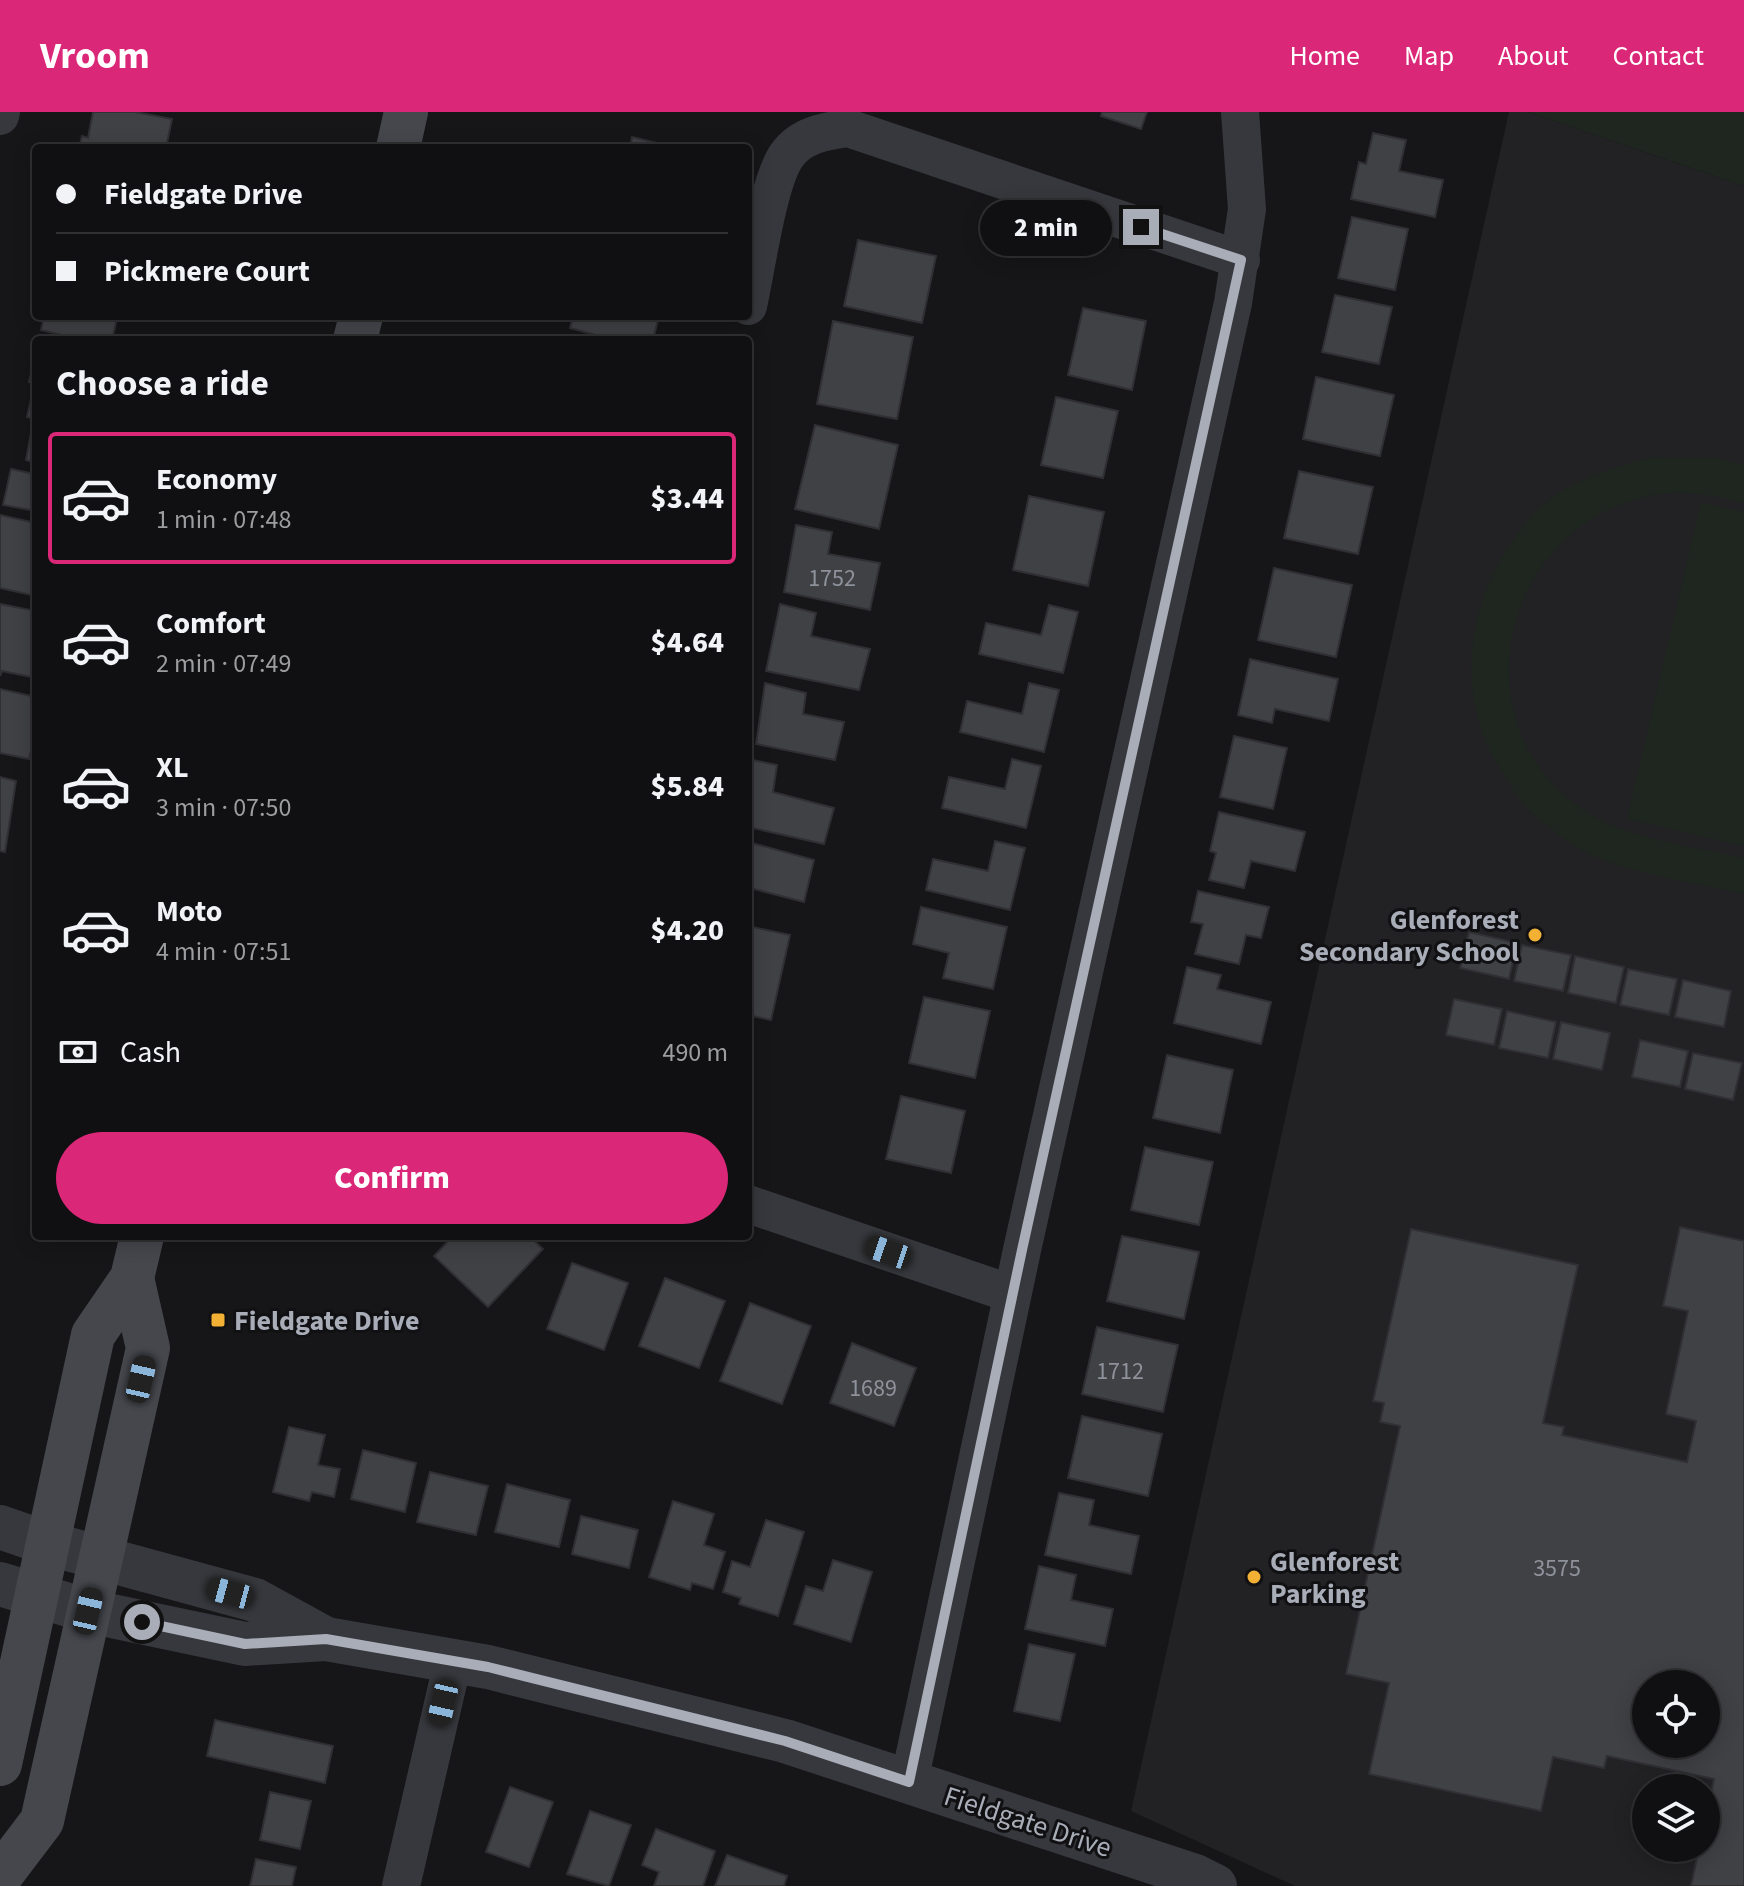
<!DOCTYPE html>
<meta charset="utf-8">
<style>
:root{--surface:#101012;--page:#19191b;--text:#f1f3f6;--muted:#9c9d9f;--line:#303032;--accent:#db2777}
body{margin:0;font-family:"Source Sans 3",sans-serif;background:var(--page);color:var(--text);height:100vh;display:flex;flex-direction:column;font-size:30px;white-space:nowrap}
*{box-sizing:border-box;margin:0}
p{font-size:26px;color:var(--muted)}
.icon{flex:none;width:44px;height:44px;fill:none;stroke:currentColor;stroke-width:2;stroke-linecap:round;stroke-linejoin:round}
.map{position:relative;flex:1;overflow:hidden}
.sheet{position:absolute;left:32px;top:224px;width:720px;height:904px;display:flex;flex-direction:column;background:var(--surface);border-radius:8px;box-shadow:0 4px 20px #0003,0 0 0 2px var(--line)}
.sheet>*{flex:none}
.top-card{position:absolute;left:32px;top:32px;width:720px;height:176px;border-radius:8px;box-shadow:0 4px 20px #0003,0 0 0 2px var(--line);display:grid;align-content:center;height:176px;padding:0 24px;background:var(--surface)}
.buttons{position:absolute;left:1632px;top:1558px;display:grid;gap:16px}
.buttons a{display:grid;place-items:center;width:88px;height:88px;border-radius:50%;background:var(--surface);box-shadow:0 4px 20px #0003,0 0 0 2px var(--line);font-size:40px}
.end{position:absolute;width:36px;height:36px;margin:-18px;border:10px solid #a8adb8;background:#111;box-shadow:0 0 0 4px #111}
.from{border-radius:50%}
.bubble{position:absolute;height:56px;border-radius:28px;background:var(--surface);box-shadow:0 4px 20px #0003,0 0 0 2px var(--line);font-size:26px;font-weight:800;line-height:56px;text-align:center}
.car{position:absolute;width:24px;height:48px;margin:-24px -12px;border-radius:10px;box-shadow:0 0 6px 2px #0007;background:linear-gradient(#222 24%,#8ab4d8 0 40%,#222 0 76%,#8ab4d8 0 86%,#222 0)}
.top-card b{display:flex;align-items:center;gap:28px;height:76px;font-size:30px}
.top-card b+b{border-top:2px solid var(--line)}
.top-card i{width:20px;height:20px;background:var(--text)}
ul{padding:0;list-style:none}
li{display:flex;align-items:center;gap:24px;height:132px;margin:0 16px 12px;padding:0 8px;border:4px solid transparent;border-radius:8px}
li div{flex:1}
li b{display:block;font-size:30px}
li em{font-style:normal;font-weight:800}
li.on{border-color:var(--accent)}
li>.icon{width:72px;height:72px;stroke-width:1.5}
h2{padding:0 24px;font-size:36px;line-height:96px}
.pay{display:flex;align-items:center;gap:20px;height:88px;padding:0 24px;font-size:30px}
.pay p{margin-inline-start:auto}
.cta{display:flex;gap:16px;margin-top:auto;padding:16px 24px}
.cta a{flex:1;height:92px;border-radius:48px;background:var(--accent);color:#fff;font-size:32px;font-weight:800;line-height:92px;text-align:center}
header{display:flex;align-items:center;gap:48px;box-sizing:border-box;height:112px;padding:0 40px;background:var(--accent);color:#fff}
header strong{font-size:38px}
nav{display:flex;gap:44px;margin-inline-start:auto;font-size:28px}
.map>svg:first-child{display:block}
</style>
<header>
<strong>Vroom</strong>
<nav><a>Home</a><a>Map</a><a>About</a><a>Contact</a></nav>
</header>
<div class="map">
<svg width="1744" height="1774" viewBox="0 0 1744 1774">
<rect width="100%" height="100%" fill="#161618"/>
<path fill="#222225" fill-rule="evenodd" d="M1509,0h19l216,74v1700h-449l-164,-75zM1646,1572h60v60h-60zM1646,1676h60v60h-60z"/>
<g fill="#1e261f">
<polygon points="1528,0 1744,0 1744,74"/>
<path d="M1650,345l66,1 28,7v38c-28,-7 -61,-14 -91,-8 -158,32 -200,243 -56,323 43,23 100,29 147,40v36c-51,-12 -119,-20 -164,-45 -17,-9 -34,-24 -49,-37 -10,-8 -18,-23 -25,-34 -58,-82 -39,-190 26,-262 30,-34 76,-46 118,-59z"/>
<polygon points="1701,390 1744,400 1744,734 1627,707"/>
</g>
<g fill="#404145" stroke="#303034" stroke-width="2" fill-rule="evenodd">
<polygon points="93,0 135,0 172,7 166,36 79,36 82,24 88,26"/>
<polygon points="1102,0 1147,0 1141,17 1101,4"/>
<polygon points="1373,21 1406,28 1399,59 1443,68 1435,105 1351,87 1359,50 1366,52"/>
<polygon points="632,25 677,36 630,36"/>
<polygon points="1352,105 1408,117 1395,178 1338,166"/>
<polygon points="858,128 936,144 922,211 844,194"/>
<polygon points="1335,183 1392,195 1379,252 1322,240"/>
<polygon points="1083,196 1146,209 1132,278 1068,263"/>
<polygon points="44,204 126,204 125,208 117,206 112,228 83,228 41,218"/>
<polygon points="573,204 659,204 653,228 614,228 570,216"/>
<polygon points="833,209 913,225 897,307 817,292"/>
<polygon points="36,242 36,307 27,305 35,271 29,270"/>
<polygon points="1316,265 1394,283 1380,344 1303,327"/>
<polygon points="1056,285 1118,299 1103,366 1041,353"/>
<polygon points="815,313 898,333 879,417 795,397"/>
<polygon points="31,321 36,322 36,351 26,348"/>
<polygon points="36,352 36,399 3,393 11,357 34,362"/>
<polygon points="1299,359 1373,375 1358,442 1284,426"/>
<polygon points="1029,384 1104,400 1088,474 1013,458"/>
<polygon points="0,403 36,411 36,484 0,476"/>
<polygon points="796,413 832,420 828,442 880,451 870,498 784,480"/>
<polygon points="1274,456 1352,473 1336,545 1258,528"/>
<polygon points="0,492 36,499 36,566 2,559 0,564"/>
<polygon points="780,492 816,501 811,524 870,537 859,578 766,559"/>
<polygon points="1049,493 1078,500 1063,561 979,542 986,511 1041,523"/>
<polygon points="1250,547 1338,567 1329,609 1275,597 1272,611 1238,603"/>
<polygon points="765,571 806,581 803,602 844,610 835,648 756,632"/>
<polygon points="1029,571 1059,578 1044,640 960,620 967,589 1022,602"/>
<polygon points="0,577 36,585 36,615 29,647 0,641"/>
<polygon points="1234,624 1287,636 1273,697 1220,685"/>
<polygon points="748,647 777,653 773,680 834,696 824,732 748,715"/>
<polygon points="1012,647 1041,654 1026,716 942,696 949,665 1005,677"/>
<polygon points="0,665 16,669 5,740 0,739"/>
<polygon points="1219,700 1305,720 1295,759 1251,749 1244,776 1209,768 1216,741 1210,739"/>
<polygon points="995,729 1025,736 1010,798 926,778 933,747 988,759"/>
<polygon points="748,730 814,748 804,790 750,776 748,788"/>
<polygon points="1198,779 1269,795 1261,826 1246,823 1239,852 1195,842 1203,812 1191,810"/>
<polygon points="921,795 1007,815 993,877 943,866 949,841 913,832"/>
<polygon points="748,814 790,823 771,908 748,903"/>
<polygon points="1469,820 1517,831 1509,867 1460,856"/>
<polygon points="1522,833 1571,843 1563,879 1514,869"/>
<polygon points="1575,844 1624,855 1616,891 1568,881"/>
<polygon points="1187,855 1221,863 1217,877 1271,890 1261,932 1174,911"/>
<polygon points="1628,857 1677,867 1669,903 1620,893"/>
<polygon points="1683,868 1731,879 1724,915 1675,905"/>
<polygon points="924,885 990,899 975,966 909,951"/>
<polygon points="1454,887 1502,897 1494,933 1446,923"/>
<polygon points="1507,899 1556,910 1548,946 1499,936"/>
<polygon points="1561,910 1610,921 1602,958 1553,947"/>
<polygon points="1640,928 1688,939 1680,975 1632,965"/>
<polygon points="1693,941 1742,951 1733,988 1685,977"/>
<polygon points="1167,943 1233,958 1220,1021 1153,1006"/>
<polygon points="901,984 965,999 951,1061 886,1047"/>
<polygon points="1145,1035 1213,1050 1199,1113 1131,1098"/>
<path d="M1680,1115l64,14v645h-53l8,-38h7v-33l8,-36 -107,-23 -3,12 -51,-11 -12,54 -172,-37 20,-91 -43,-9 54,-248 -20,-4 4,-19 -11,-2 38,-172 167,36 -35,158 21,4 -2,8 125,27 9,-41 -30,-7 22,-103 -25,-5zM1646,1572h60v60h-60z"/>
<polygon points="453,1124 529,1124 543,1137 488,1195 434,1144"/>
<polygon points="1122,1124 1199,1140 1184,1207 1107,1189"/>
<polygon points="572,1151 628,1171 604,1238 547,1217"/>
<polygon points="665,1166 725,1189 699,1256 639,1234"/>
<polygon points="750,1191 811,1214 782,1292 720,1269"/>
<polygon points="1097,1215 1178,1233 1163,1300 1082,1282"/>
<polygon points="852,1231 916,1256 894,1314 830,1291"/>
<polygon points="1082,1304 1162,1322 1148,1384 1068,1366"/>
<polygon points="289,1315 325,1323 318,1353 340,1357 334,1385 312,1380 309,1389 273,1380"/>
<polygon points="363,1338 416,1351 405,1400 351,1387"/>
<polygon points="430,1360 488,1374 476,1423 417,1410"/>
<polygon points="507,1372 570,1388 559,1435 495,1420"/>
<polygon points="1059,1381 1094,1388 1089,1413 1139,1424 1131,1462 1045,1443"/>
<polygon points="673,1389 714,1402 704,1433 725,1440 713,1477 692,1471 690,1478 649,1465"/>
<polygon points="581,1404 638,1418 629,1456 572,1442"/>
<polygon points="766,1408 804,1420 778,1504 739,1492 741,1486 723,1480 732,1449 750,1455"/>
<polygon points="833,1448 872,1460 851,1530 794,1512 806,1474 823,1479"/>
<polygon points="1039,1454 1076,1463 1071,1488 1113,1497 1105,1534 1025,1517"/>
<polygon points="1029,1532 1075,1542 1060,1609 1014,1599"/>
<polygon points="215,1608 333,1634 325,1671 207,1644"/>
<polygon points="510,1675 553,1690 529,1755 486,1740"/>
<polygon points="270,1680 311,1689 300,1737 260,1728"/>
<polygon points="590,1699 631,1713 609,1774 567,1762"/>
<polygon points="656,1717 715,1739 703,1774 654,1774 659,1760 642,1753"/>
<polygon points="727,1743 787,1764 784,1774 715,1774"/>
<polygon points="256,1747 296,1755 292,1774 250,1774"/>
</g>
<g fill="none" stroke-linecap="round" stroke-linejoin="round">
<g stroke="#37383d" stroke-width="38">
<polyline points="0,4 1,0"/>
<path d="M748,194c8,-35 20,-125 39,-151 14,-20 39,-24 61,-27l393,132"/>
<polyline points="748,1092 1012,1182"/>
<polyline points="909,1670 1022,1138 1233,191 1247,97 1240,0"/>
<polyline points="401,1774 453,1549"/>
</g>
<g stroke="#37383d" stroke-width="44">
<polyline points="0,1415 46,1431 255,1488 326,1527"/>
<polyline points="0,1472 88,1499 245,1532 326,1527 488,1555 785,1629 1195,1764 1215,1774"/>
</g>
<g stroke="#45474d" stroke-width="44">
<polyline points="398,36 406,0"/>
<polyline points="355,228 361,204"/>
<polyline points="0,1652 93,1223 132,1166 142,1124"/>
<polyline points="1,1763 42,1709 148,1236 132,1166"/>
</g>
</g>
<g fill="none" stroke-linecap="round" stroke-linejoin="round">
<polyline stroke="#a8adb8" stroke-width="10" points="142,1510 245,1532 326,1527 488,1555 785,1629 909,1670 1022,1138 1241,148 1141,115"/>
</g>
<g fill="#f2b134" stroke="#111113" stroke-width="3">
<circle cx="1535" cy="823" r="8"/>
<rect x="210" y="1200" width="16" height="16" rx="4"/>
<circle cx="1254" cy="1465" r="8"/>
</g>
<g text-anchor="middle" stroke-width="6" stroke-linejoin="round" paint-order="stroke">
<g font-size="24" fill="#8e929b">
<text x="832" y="474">1752</text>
<text x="1120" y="1267">1712</text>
<text x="873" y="1284">1689</text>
<text x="1557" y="1464">3575</text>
</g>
<g font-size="28" font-weight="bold" fill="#a8adb8" stroke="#111113" text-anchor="start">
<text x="1519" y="817" text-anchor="end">Glenforest<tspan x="1519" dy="32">Secondary School</tspan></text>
<text x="234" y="1218">Fieldgate Drive</text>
<text x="1270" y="1459">Glenforest<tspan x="1270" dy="32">Parking</tspan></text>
</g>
<g font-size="28" fill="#a8adb8" stroke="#111113">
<text transform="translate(1028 1709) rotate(18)" y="10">Fieldgate Drive</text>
</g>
</g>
</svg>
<div class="buttons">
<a><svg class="icon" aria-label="locate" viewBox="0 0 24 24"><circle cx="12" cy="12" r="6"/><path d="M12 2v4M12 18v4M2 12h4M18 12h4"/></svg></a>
<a><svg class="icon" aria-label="layers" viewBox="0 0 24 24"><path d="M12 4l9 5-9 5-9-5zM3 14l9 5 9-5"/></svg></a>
</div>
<i class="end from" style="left:142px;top:1510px"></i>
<i class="end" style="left:1141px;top:115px"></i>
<div class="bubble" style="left:980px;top:88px;width:132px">2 min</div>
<i class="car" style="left:888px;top:1140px;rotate:289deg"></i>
<i class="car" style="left:141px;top:1267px;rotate:13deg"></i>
<i class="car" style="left:230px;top:1481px;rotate:285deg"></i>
<i class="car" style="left:88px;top:1499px;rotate:13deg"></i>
<i class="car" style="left:443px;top:1591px;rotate:193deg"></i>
<div class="top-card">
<b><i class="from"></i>Fieldgate Drive</b>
<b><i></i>Pickmere Court</b>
</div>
<section class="sheet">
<h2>Choose a ride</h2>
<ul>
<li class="on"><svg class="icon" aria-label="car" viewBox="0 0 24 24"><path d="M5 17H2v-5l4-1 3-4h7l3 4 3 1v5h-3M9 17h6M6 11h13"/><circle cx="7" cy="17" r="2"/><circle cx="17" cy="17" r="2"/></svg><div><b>Economy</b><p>1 min · 07:48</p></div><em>$3.44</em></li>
<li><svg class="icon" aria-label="car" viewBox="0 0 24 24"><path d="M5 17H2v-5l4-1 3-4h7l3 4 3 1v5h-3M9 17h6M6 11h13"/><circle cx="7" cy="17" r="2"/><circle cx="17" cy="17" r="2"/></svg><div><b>Comfort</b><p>2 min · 07:49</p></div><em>$4.64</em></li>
<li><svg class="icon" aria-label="car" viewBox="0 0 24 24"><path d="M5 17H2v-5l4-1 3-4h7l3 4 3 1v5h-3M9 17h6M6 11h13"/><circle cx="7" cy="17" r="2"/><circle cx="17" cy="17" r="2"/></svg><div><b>XL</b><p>3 min · 07:50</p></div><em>$5.84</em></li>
<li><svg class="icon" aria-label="car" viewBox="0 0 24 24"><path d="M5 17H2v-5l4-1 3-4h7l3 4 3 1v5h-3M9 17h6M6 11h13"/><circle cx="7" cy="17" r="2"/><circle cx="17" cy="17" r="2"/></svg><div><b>Moto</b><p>4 min · 07:51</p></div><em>$4.20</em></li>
</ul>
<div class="pay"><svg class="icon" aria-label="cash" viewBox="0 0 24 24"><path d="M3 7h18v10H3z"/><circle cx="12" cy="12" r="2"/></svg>Cash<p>490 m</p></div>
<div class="cta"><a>Confirm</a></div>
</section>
</div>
